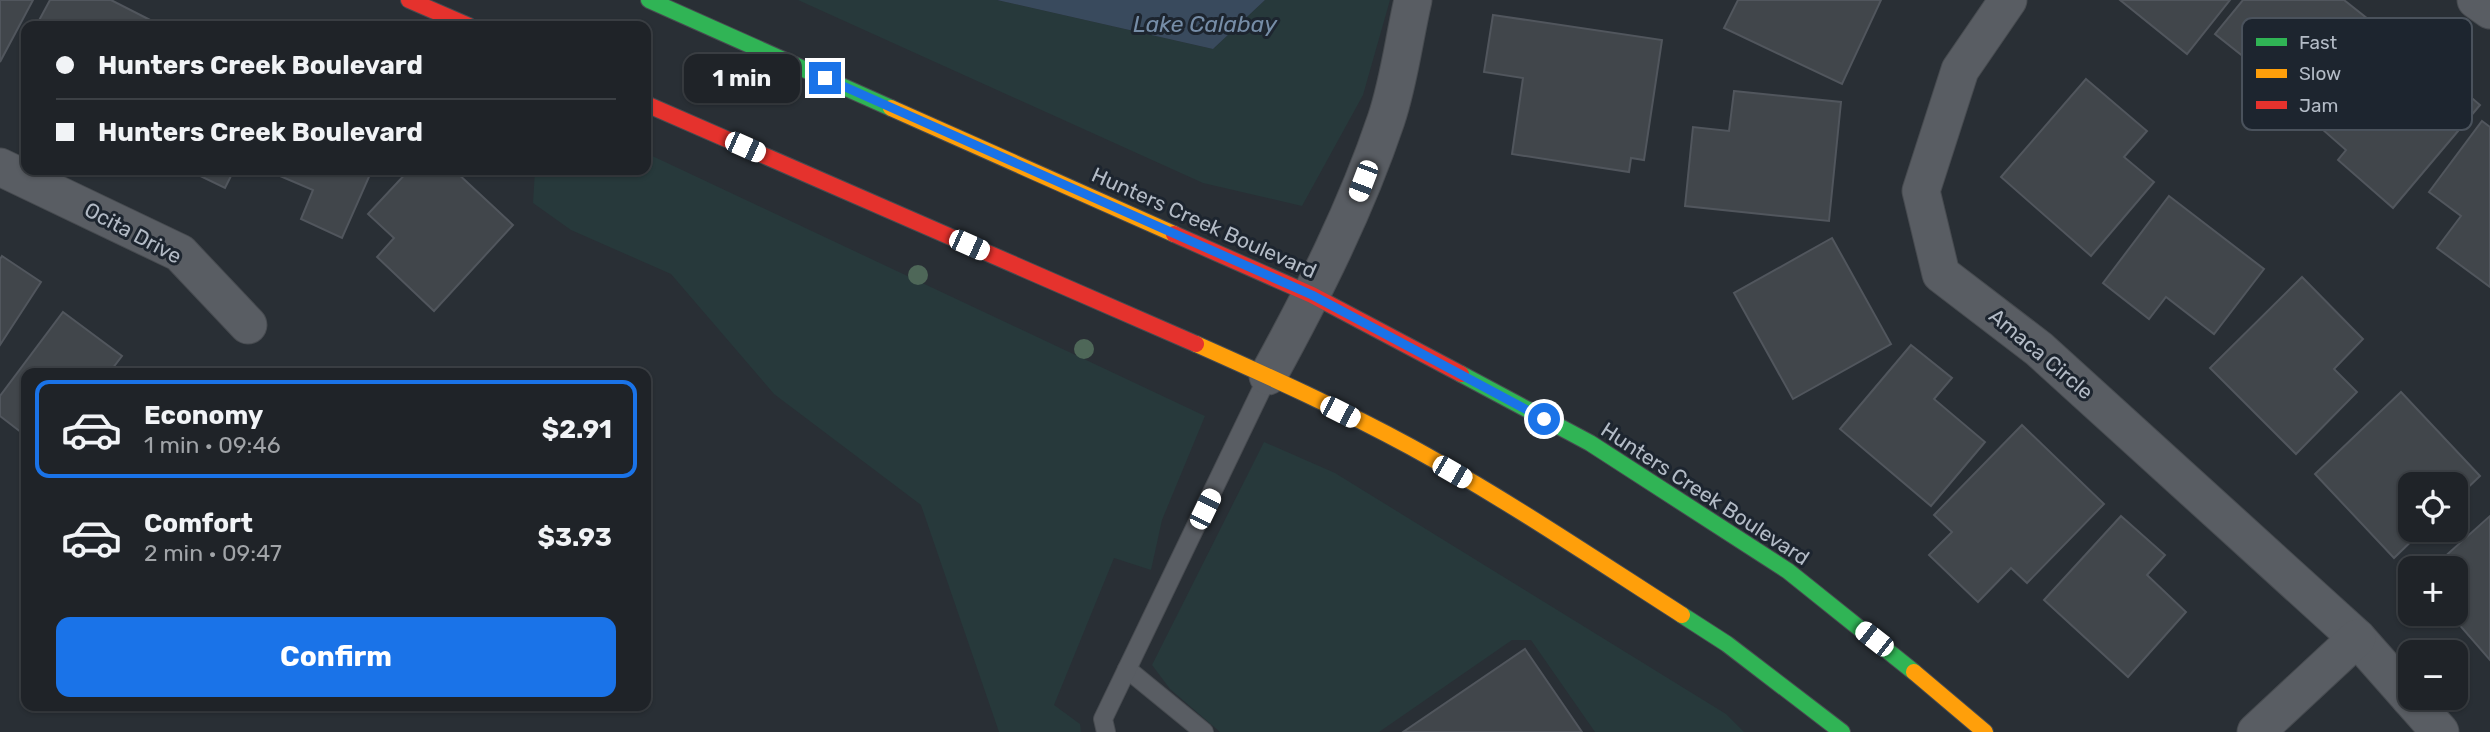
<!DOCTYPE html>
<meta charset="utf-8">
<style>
:root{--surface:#1f2328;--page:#272b30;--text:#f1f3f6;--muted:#a1a4a8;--line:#3c4045;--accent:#1a73e8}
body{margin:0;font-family:Rubik,sans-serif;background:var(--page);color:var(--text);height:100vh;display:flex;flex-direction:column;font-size:26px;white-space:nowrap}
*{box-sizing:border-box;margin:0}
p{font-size:23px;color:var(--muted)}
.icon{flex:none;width:38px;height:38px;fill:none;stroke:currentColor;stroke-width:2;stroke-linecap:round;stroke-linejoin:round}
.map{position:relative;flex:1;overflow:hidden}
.panel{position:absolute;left:21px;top:368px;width:630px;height:343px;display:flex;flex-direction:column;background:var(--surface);border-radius:14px;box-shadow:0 2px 5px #0004,0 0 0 2px var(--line)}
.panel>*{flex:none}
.banner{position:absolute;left:21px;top:21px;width:630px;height:154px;border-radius:14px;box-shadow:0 2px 5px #0004,0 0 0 2px var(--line);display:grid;align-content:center;height:154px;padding:0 35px;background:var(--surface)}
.fabs{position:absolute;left:2398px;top:472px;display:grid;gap:14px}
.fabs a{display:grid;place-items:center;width:70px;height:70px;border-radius:14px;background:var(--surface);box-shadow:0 2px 5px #0004,0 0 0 2px var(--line);font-size:35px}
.end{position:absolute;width:32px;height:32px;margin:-16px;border:9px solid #1a73e8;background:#fff;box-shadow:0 0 0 4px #fff}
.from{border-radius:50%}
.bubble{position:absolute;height:49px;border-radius:14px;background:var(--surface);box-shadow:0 2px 5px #0004,0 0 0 2px var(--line);font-size:23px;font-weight:700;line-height:49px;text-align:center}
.car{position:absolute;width:21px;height:42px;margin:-21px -10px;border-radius:9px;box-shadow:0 0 5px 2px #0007;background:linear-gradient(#fff 24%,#345 0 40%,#fff 0 76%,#345 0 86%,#fff 0)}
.banner b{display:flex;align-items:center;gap:24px;height:66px;font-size:26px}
.banner b+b{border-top:2px solid var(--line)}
.banner i{width:18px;height:18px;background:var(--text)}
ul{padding:12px 0 0;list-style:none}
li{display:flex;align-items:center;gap:21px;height:98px;margin:0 14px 10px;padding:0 21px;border:4px solid transparent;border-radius:14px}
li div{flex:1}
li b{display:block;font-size:26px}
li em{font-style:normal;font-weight:700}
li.selected{border-color:var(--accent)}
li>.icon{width:63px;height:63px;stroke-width:1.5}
.cta{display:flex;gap:14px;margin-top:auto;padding:14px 35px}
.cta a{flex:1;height:80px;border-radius:14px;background:var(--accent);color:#fff;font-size:28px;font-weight:700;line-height:80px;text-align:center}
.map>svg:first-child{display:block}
</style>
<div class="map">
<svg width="2490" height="732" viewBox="0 0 2490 732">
<rect width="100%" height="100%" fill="#292f35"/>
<g fill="#27393b">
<polygon points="798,0 997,0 1213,49 1265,0 1390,0 1363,95 1302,206 1203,183"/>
<polygon points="646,153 1205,416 1162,520 1151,570 1114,558 1054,705 1080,724 1081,732 999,732 921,505 774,394 671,274 571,230 533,203 535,170 646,170"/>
<polygon points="1264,442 1335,473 1726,714 1744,732 1595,732 1531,640 1512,640 1379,732 1220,732 1170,689 1152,665"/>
</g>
<polygon fill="#394a5d" points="997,0 1265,0 1213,49"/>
<g fill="#41464b" stroke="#51565d" stroke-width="2">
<polygon points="0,0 33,0 0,62"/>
<polygon points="50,0 111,0 162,26 36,26"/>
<polygon points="1738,0 1881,0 1842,84 1724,28"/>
<polygon points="2120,0 2230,0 2187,54"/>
<polygon points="2243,0 2344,0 2378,27 2312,111 2215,34"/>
<polygon points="1493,15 1662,40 1644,160 1631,158 1629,172 1512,154 1523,78 1484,72"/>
<polygon points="2370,56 2416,95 2438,69 2480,105 2393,208 2338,160 2346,150 2314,122"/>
<polygon points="2086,79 2147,131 2124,157 2154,182 2091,256 2001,177"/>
<polygon points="1734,91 1841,102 1829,221 1685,206 1693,127 1729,131"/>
<polygon points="2482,121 2490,127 2490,287 2437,248 2461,216 2429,192"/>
<polygon points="188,170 234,170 225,188"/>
<polygon points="266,170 372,170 342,238 301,219 313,190"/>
<polygon points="409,170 454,170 513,225 434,311 377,257 394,238 368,214"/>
<polygon points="2169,196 2264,269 2214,334 2166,297 2149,319 2103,283"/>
<polygon points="1832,238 1891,344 1793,399 1734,293"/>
<polygon points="2,256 41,282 0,345 0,259"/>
<polygon points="2302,277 2363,339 2334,369 2357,392 2296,454 2210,368"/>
<polygon points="63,312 122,356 109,373 26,373 26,436 0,416 0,396"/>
<polygon points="1911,345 1952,378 1934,399 1985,442 1931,506 1840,429"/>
<polygon points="2401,392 2480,476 2455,500 2455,485 2410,485 2410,530 2423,530 2394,558 2315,474"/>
<polygon points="2022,425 2104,504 2027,583 2011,568 1978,602 1929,555 1952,532 1934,515"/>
<polygon points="2121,516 2165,555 2147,575 2186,612 2128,677 2044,600"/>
<polygon points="2490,516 2490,660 2450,614 2455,614 2455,569 2431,569"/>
<polygon points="1525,649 1582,732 1403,732"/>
</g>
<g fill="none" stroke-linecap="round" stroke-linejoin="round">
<g stroke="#474b50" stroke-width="20">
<g id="lane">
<polyline points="1127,669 1204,732"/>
<polyline points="1106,732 1103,719 1268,376"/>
</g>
</g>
<g stroke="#474b50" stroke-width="39">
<g id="street">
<polyline points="2008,0 1960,70 1921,191 1941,274 2039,349 2357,638 2410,698"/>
<polyline points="2476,0 2490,10"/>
<polyline points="0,167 180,253 248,325"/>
<path d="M1268,376c45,-82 88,-167 118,-256 13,-38 18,-81 27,-120"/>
<polyline points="2410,698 2440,732"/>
<polyline points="2256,732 2357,638"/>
</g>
</g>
<g stroke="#474b50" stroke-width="18">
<g id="fast">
<polyline points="649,0 891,108"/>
<polyline points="1461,374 1590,443 1788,571 1914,672"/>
<polyline points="1682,615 1727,644 1842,732"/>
</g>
</g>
<g stroke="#474b50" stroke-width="18">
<g id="slow">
<polyline points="891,108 1174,234"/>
<path d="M1196,344c72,32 145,65 215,103 93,51 182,111 271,168"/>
<polyline points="1914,672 1985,732"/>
</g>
</g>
<g stroke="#474b50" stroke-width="18">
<g id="jam">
<polyline points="409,0 469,26"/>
<polyline points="646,104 1196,344"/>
<polyline points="1174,234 1312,295 1461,374"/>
</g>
</g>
<use href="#lane" stroke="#595d63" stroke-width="18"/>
<use href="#street" stroke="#595d63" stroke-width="37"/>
<use href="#fast" stroke="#30b455" stroke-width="16"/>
<use href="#slow" stroke="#ff9f0a" stroke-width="16"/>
<use href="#jam" stroke="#e5322d" stroke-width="16"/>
</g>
<g fill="#4e6758">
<circle cx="918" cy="275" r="10"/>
<circle cx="1084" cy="349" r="10"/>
</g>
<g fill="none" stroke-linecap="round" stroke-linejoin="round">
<polyline stroke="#1a73e8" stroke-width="9" points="825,78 1312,295 1544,419"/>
</g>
<g text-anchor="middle" stroke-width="6" stroke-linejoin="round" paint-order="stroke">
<g font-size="21" fill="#b3bbc6" stroke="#1d252f">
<text transform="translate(1204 223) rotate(24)" y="7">Hunters Creek Boulevard</text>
<text transform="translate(133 233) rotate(28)" y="7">Ocita Drive</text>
<text transform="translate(2041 354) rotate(40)" y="7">Amaca Circle</text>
<text transform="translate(1705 494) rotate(33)" y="7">Hunters Creek Boulevard</text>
</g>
<g font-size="23" font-style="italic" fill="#768da7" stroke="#1d252f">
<text x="1205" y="32">Lake Calabay</text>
</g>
</g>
<rect x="2242" y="18" width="230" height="112" rx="10" fill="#1d252f" stroke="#4a525c" stroke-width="2"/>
<rect x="2256" y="38" width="31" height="8" fill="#30b455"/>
<rect x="2256" y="69" width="31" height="9" fill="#ff9f0a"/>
<rect x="2256" y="101" width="31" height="8" fill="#e5322d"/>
<g font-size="19" fill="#b3bbc6">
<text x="2299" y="49">Fast</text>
<text x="2299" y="80">Slow</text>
<text x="2299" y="112">Jam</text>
</g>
</svg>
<div class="fabs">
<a><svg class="icon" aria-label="locate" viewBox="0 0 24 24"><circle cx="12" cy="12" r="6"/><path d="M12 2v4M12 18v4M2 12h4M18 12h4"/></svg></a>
<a>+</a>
<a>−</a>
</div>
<i class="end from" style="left:1544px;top:419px"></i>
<i class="end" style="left:825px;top:78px"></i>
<div class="bubble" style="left:684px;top:54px;width:116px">1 min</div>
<i class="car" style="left:745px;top:147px;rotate:114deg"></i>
<i class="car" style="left:1363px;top:181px;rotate:201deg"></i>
<i class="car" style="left:969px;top:245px;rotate:114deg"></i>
<i class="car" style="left:1340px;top:412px;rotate:117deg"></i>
<i class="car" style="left:1452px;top:472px;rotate:120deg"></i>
<i class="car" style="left:1205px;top:509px;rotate:26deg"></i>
<i class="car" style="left:1874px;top:639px;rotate:308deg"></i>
<div class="banner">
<b><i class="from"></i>Hunters Creek Boulevard</b>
<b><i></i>Hunters Creek Boulevard</b>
</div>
<section class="panel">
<ul>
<li class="selected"><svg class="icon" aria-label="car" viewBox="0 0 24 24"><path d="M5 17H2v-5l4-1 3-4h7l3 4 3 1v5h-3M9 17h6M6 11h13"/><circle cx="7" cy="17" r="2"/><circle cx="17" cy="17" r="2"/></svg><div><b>Economy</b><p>1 min · 09:46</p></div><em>$2.91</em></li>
<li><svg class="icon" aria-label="car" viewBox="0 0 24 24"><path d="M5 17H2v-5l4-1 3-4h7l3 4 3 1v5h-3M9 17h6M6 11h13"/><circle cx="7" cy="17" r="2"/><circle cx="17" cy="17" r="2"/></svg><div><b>Comfort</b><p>2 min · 09:47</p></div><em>$3.93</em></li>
</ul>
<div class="cta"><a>Confirm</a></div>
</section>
</div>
